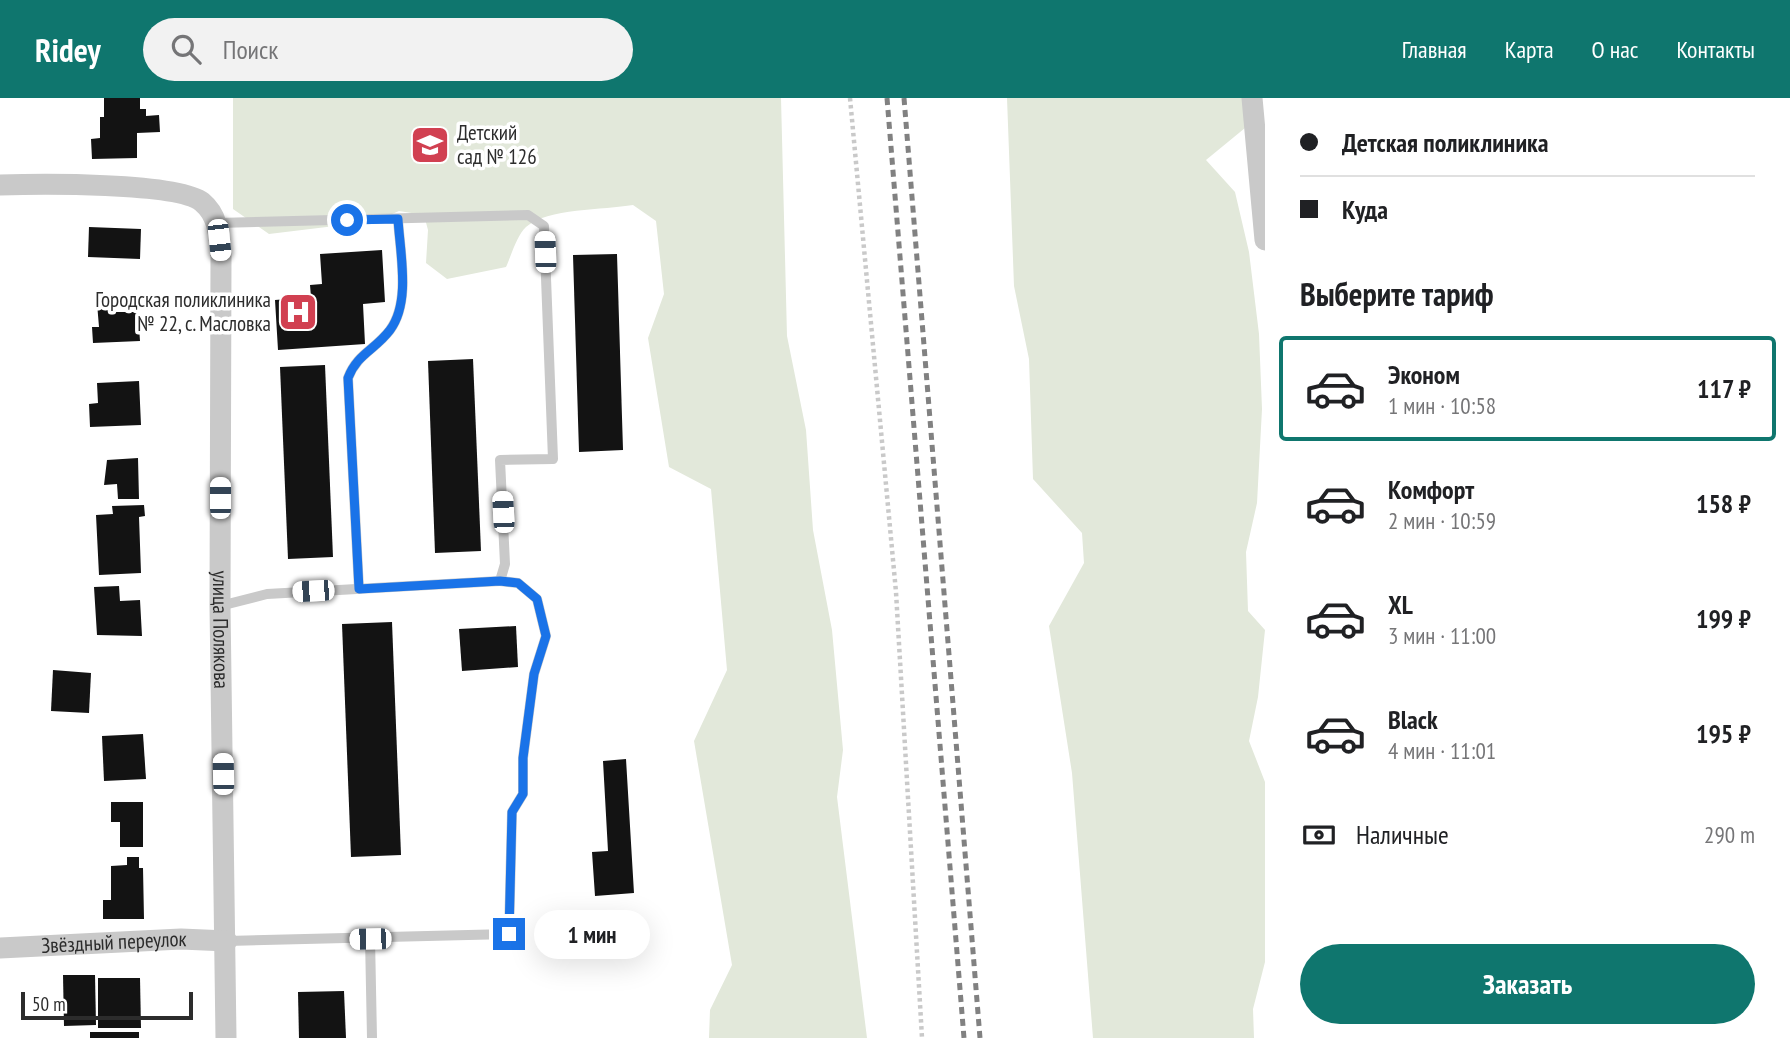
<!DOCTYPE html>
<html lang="ru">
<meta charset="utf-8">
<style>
:root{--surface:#fff;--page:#f2f2f2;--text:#202124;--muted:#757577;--line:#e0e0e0;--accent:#0f766e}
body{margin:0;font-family:"PT Sans Narrow",sans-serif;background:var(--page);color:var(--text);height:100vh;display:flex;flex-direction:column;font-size:26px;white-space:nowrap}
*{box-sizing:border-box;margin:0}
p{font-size:23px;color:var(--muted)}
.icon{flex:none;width:38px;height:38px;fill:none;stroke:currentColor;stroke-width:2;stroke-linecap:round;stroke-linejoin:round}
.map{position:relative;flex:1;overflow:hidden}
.panel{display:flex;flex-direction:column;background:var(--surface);width:525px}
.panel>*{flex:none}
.top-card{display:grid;align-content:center;height:154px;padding:0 35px;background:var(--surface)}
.scale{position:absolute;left:21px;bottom:18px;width:172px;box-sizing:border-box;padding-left:7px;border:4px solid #2c2c2c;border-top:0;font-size:19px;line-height:24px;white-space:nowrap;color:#2c2c2c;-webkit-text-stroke:5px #fff;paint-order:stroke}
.end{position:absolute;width:32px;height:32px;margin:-16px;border:9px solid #1a73e8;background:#fff;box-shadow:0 0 0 4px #fff}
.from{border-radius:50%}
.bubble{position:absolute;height:49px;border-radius:24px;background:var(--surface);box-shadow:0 7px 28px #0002;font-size:23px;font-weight:700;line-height:49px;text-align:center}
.car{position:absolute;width:21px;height:42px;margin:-21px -10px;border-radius:9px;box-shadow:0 0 5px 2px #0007;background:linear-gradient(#fff 24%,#345 0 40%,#fff 0 76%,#345 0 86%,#fff 0)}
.top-card b{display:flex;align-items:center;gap:24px;height:66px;font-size:26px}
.top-card b+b{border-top:2px solid var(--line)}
.top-card i{width:18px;height:18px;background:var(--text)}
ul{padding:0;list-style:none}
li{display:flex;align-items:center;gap:21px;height:105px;margin:0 14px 10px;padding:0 21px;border:4px solid transparent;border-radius:7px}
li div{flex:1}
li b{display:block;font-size:26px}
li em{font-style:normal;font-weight:700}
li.active{border-color:var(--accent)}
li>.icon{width:63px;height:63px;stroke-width:1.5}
h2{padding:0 35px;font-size:32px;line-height:84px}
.pay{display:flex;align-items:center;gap:18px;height:77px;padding:0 35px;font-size:26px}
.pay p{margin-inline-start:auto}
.action{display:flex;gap:14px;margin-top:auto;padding:14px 35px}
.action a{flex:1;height:80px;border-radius:42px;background:var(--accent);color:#fff;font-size:28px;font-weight:700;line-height:80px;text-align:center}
header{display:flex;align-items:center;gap:42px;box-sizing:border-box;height:98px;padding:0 35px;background:var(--accent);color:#fff}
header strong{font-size:33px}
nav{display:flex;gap:38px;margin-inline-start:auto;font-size:24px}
.search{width:490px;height:63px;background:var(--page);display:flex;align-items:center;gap:18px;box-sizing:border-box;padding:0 24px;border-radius:38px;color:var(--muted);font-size:26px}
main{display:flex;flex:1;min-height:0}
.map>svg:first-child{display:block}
</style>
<header>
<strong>Ridey</strong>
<div class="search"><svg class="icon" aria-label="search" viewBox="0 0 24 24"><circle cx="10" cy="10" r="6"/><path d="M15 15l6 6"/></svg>Поиск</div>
<nav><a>Главная</a><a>Карта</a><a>О нас</a><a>Контакты</a></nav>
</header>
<main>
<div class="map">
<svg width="1265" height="940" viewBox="0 0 1265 940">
<rect width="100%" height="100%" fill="#fff"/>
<g fill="#e2e8da">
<path d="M233,0h548l6,238 19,94 7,100 19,100 11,120 -6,47 30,241h-158l1,-28 22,-45 -38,-224 33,-71 -16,-181 -42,-22 -21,-129 16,-44 -8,-73 -23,-16c-29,5 -86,3 -107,22 -9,8 -15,29 -20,40l-59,12 -21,-16 2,-33 -4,-15 -25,-4 -23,10 -107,13 -36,-25z"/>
<polygon points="1007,0 1243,0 1245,30 1206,62 1235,94 1249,154 1259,236 1262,311 1257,405 1246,454 1248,513 1265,532 1258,599 1249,643 1265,684 1265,864 1253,911 1254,940 1093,940 1072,675 1049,528 1084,465 1082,435 1033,381 1029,261 1014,188"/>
</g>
<g fill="#131313">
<polygon points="104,0 140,0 140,11 146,11 146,18 159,17 160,34 137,35 137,60 92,61 91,41 100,40 100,19 104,19"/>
<polygon points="89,129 141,131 140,161 88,159"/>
<polygon points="382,152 385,204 363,206 365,246 278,252 275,202 311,199 310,187 322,186 320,156"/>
<polygon points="617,156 623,352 579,354 573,157"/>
<polygon points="114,204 114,214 138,214 140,243 93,245 92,229 99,229 97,205"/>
<polygon points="473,261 481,453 435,455 428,263"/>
<polygon points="325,267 333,459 288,461 280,269"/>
<polygon points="139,283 141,327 90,329 89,306 98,305 97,285"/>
<polygon points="138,360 139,401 118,401 117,386 104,387 107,362"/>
<polygon points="144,407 145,418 139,419 141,475 99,477 96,417 113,416 112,408"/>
<polygon points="119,488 120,503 140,502 142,538 97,537 94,489"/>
<polygon points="392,524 401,757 351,759 342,526"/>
<polygon points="516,528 518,569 462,573 459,531"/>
<polygon points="53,572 91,575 89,615 51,613"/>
<polygon points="143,636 146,681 104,683 102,638"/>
<polygon points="626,661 634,795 595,798 592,754 608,753 603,663"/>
<polygon points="111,704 143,704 143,749 120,749 120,724 111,724"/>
<polygon points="127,759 139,759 139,770 143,770 144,821 103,821 103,802 111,802 111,768 127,767"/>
<polygon points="63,877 95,877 96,927 64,928"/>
<polygon points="98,880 140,880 141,930 98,930"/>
<polygon points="344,893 346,940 299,940 298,894"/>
<rect x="90" y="934" width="49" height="6"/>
</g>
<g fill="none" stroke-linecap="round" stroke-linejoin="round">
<polyline stroke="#c9c9c9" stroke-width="4.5" stroke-dasharray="3.5 3.5" stroke-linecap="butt" points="850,0 896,494 922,940"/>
<g stroke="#c9c9c9" stroke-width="10">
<polyline points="217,125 528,117 544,128 553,361 500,362 505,466 500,483 267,496 220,508"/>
<path d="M359,491l-11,-211c9,-24 27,-28 42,-48 21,-28 10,-77 8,-111"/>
<polyline points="370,840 372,940"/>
<polyline points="227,843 509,836 512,714 523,696 523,660 534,576 546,538 537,501 518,485 500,483"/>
</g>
<g stroke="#c9c9c9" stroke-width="21">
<polyline points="1252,0 1265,142"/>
<path id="s1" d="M0,87c37,-1 177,-3 202,17 17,14 17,35 19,54l-1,350 6,432"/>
<path id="s2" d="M0,850l181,-9 46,2"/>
</g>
<g stroke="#818181" stroke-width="5" stroke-dasharray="7 5" stroke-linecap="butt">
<polyline points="887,0 964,940"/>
<polyline points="904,0 980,940"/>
</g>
</g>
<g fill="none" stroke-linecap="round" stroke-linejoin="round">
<path stroke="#1a73e8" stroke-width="9" d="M347,122l51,-1c2,34 13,83 -8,111 -15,20 -33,24 -42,48l11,211 141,-8 18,2 19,16 9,37 -12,38 -11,84v36l-11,18 -3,122"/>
</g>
<defs>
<g id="school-square" transform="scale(2.0125)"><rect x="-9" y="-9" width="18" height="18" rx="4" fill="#d14051" stroke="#fff"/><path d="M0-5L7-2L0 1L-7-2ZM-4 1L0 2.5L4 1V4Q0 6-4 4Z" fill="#fff"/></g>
<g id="hospital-square" transform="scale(2.0125)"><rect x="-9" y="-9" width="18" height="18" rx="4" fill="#d14051" stroke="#fff"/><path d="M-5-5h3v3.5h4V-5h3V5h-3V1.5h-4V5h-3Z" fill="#fff"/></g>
</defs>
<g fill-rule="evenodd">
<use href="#school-square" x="430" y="47"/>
<use href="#hospital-square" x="298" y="214"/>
</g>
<g text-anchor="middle" stroke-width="7" stroke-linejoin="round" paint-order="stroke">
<g font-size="21" fill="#2c2c2c" stroke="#fff" text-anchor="start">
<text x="457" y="42">Детский<tspan x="457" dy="24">сад № 126</tspan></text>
<text x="271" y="209" text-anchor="end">Городская поликлиника<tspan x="271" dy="24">№ 22, с. Масловка</tspan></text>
</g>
<g font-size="21" fill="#2c2c2c" stroke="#fff">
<text dy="7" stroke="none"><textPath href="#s1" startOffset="637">улица Полякова</textPath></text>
<text dy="7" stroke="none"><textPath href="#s2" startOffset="114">Звёздный переулок</textPath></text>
</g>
</g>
</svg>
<div class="scale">50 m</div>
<i class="end from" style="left:347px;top:122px"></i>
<i class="end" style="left:509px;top:836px"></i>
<div class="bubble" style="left:534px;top:812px;width:116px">1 мин</div>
<i class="car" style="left:219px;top:142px;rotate:174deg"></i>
<i class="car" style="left:545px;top:154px;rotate:358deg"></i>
<i class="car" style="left:220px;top:400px;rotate:0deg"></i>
<i class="car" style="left:503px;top:414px;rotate:357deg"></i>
<i class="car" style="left:313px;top:493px;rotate:267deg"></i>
<i class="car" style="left:223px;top:676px;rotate:359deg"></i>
<i class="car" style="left:370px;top:841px;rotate:269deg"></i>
</div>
<section class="panel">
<div class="top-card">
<b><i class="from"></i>Детская поликлиника</b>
<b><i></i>Куда</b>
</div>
<h2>Выберите тариф</h2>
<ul>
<li class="active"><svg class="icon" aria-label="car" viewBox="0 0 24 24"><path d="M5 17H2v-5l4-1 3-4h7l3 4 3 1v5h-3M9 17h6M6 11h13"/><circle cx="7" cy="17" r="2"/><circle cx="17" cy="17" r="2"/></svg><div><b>Эконом</b><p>1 мин · 10:58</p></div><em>117 ₽</em></li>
<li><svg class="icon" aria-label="car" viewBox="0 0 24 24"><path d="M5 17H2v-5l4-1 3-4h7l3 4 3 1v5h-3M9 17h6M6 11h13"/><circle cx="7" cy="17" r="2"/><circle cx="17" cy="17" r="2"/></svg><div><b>Комфорт</b><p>2 мин · 10:59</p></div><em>158 ₽</em></li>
<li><svg class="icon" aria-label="car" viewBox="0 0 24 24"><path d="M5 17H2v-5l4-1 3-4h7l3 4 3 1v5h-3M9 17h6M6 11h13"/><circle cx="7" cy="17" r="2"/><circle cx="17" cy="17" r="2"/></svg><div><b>XL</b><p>3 мин · 11:00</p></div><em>199 ₽</em></li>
<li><svg class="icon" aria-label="car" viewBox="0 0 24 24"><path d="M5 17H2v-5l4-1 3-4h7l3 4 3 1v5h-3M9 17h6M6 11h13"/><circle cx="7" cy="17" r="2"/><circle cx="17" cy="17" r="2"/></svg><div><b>Black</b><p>4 мин · 11:01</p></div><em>195 ₽</em></li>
</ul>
<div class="pay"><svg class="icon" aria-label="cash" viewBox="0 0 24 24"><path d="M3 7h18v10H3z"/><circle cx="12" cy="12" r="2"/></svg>Наличные<p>290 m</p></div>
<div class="action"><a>Заказать</a></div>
</section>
</main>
